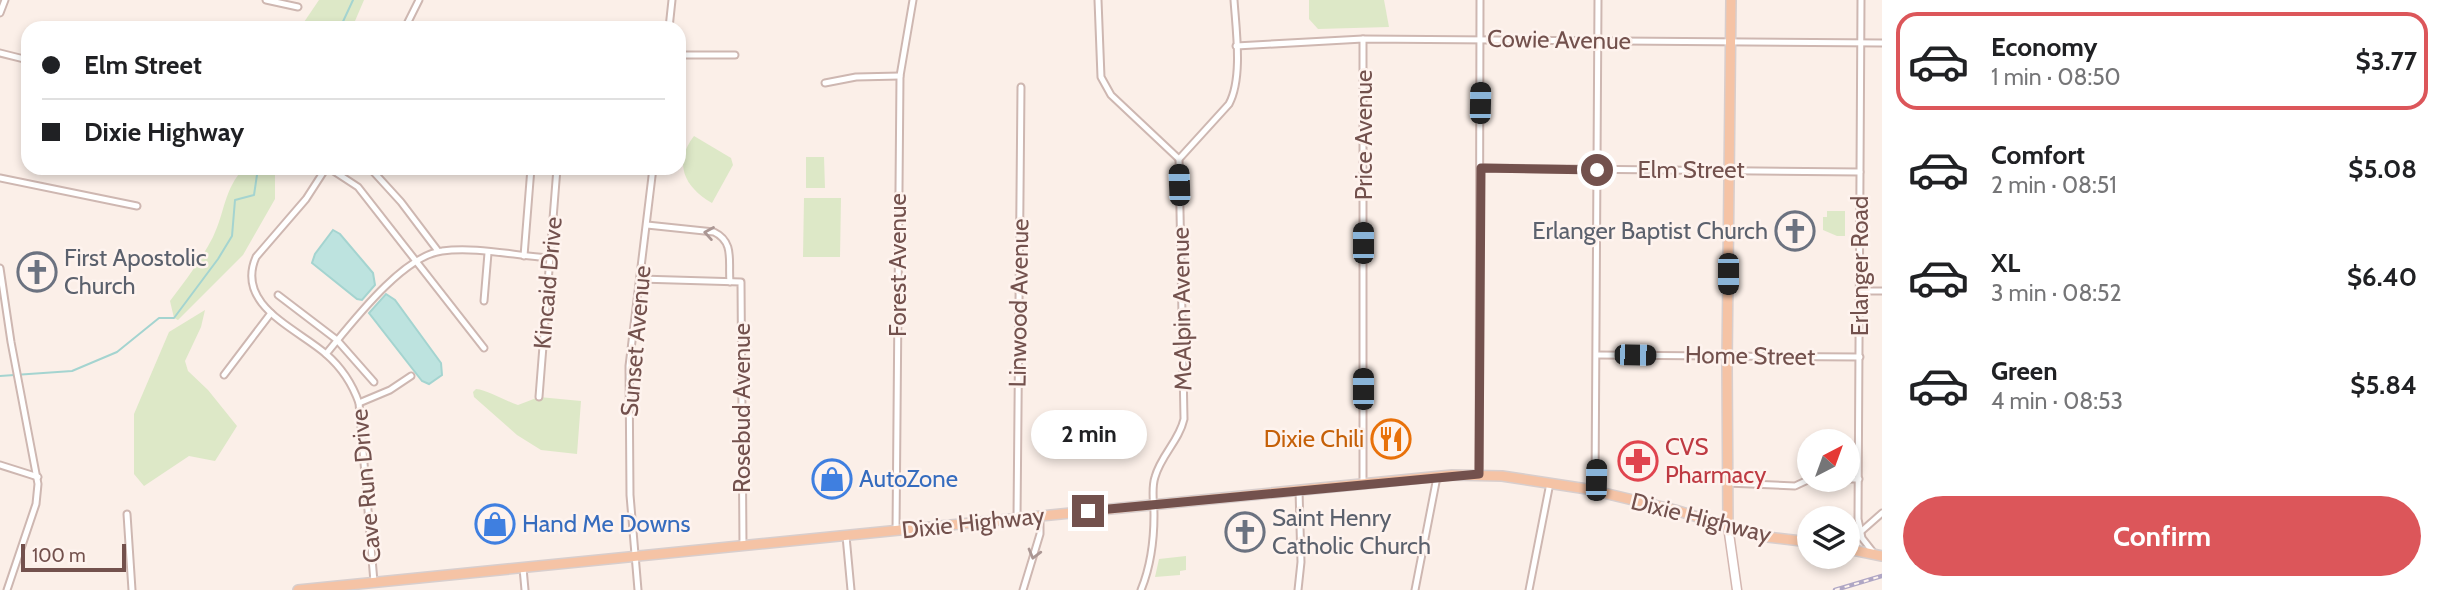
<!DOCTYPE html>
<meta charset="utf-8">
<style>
:root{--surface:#fff;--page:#f6f6f6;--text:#202124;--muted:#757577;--line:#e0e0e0;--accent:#dc565a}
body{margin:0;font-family:Cabin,sans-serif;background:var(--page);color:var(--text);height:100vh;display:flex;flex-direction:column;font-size:26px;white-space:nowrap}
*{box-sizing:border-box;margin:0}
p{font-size:23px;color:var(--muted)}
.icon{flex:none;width:38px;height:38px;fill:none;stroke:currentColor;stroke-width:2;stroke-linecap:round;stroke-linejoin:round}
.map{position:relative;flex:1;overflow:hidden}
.sheet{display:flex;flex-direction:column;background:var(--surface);width:560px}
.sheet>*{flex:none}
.banner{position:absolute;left:21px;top:21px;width:665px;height:154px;border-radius:21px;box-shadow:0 4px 10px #0003;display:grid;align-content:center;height:154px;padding:0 21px;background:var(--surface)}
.needle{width:46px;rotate:41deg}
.tools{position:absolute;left:1797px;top:429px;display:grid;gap:14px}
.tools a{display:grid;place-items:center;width:63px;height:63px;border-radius:50%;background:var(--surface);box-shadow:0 4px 10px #0003;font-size:35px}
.scale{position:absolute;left:21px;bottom:18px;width:105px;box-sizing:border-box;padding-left:7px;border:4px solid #73514d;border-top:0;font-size:19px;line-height:24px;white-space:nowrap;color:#73514d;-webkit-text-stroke:5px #fef3ee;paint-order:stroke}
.end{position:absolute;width:32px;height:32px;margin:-16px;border:9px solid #73514d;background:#fff;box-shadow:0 0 0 4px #fff}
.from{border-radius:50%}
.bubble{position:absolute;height:49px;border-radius:24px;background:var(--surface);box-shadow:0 4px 10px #0003;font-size:23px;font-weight:700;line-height:49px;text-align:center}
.car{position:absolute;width:21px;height:42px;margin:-21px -10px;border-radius:9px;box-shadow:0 0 5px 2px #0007;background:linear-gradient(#222 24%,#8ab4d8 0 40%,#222 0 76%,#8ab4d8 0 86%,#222 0)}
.banner b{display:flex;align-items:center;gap:24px;height:66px;font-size:26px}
.banner b+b{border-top:2px solid var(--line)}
.banner i{width:18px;height:18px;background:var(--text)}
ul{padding:12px 0 0;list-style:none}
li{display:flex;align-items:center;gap:21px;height:98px;margin:0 14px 10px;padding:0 7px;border:4px solid transparent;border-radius:21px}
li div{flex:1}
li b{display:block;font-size:26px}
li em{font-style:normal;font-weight:700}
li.current{border-color:var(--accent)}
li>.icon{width:63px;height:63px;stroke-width:1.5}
.cta{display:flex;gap:14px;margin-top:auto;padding:14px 21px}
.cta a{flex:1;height:80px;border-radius:42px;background:var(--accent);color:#fff;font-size:28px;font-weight:700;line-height:80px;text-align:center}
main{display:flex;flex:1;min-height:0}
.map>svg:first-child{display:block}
</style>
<main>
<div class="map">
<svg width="1882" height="590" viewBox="0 0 1882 590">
<rect width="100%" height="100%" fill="#fbefe8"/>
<g fill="#dde8c7">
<polygon points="319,0 364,0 352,28 300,28"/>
<polygon points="1309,0 1384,0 1389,27 1318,29 1309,19"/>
<path d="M694,136l37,22 2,7 -21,38c-28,-16 -39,-40 -18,-67z"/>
<polygon points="806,157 824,157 825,188 806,188"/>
<path d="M244,168h31v31l-32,56 -65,65 -4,-2 -4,-17c16,-21 31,-41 43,-64 12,-25 11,-48 31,-69z"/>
<polygon points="804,198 841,198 840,257 803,257"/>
<polygon points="1827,211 1845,211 1845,236 1837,236 1823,230 1823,217 1827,217"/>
<polygon points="205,310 201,327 185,361 188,371 208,390 237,426 215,461 189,456 144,486 134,474 134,414 169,332"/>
<path d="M476,389c12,1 29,12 42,16l21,-8 42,4 -4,53 -36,-4 -24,-15 -43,-38 -1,-5z"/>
<polygon points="1186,556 1186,570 1180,571 1180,575 1155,577 1159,559"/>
</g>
<g fill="#bde3df" stroke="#a4d4d0" stroke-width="2">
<polygon points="333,230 340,234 373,273 375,285 362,300 357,299 312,263 315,254"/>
<polygon points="386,294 395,300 441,363 442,375 429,384 422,381 369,313"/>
</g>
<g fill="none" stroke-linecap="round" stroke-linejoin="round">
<g stroke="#a4d4d0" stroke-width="2">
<polyline points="340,28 353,0"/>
<polyline points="0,376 72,371 117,352 159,318 174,318 218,259 232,236 235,200 254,195 258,168"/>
</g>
<g stroke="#ceb7b1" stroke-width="9">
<g id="street">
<polyline points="266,0 298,7"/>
<polyline points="1098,0 1101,77 1111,95 1179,159"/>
<polyline points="1861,0 1858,519 1862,538 1873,552"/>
<polyline points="0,13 5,0"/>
<polyline points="405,28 419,0"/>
<polyline points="669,28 672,0"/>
<polyline points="1236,46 1363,39 1882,43"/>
<polyline points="0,53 28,60"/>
<polyline points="679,55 735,55"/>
<polyline points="825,83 856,77 900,76"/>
<path d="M326,168l-20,31 -50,58c-21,48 40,71 70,97 15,13 26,29 33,49l15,179"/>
<polyline points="329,168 358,187 484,348"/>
<polyline points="370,168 401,202 438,251"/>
<polyline points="1481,168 1860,172"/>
<polyline points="0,178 137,206"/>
<path d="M647,225l67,7c21,10 14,30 16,50"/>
<polyline points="524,256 531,168"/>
<polyline points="0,268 11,342 38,484 36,504 7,590"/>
<polyline points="640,279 741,282 743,545"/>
<polyline points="1861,291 1882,291"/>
<polyline points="278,295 337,340 374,382"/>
<polyline points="484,301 488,253"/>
<path d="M326,354c25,-30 76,-98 116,-103 33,-5 74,5 108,7"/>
<polyline points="1597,355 1860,357"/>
<polyline points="224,375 271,313"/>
<polyline points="539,397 557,168"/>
<polyline points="359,403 390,390 411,376"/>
<polyline points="0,465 38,477"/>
<polyline points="1479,474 1480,0"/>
<polyline points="1848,479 1859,479"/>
<polyline points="1727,483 1795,486 1810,479"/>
<polyline points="1363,484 1363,39"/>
<polyline points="1595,491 1598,0"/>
<polyline points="127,514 132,590"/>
<polyline points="1017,518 1021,87"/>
<polyline points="896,531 900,76 913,0"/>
<polyline points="846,536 851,590"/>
<polyline points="1848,543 1882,513"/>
<polyline points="523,568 525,590"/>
<polyline points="638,590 630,495 629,366 653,168"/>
<polyline points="1023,590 1040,534 1040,516"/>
<path d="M1141,590c9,-22 13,-51 13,-75 0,-13 -3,-26 1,-38 6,-22 24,-36 29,-58l-5,-260 50,-55c14,-26 7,-74 5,-104"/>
<polyline points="1298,590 1301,562 1299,490"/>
<polyline points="1415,590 1437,477"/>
<polyline points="1529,590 1550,483"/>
</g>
</g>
<g stroke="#d4b7b1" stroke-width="11">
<polyline id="secondary" points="1728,526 1737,590"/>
</g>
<g stroke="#d8cecd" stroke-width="12">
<g id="primary">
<polyline points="1728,526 1727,363 1731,0"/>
<polyline points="1848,549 1882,556"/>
<polyline points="298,590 1452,475 1502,476 1587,489 1675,510 1759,536 1810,542"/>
</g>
</g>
<use href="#street" stroke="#fff" stroke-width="5"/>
<use href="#secondary" stroke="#fff" stroke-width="8"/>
<use href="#primary" stroke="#f5c3a5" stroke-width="9"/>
<g stroke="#afa6c4" stroke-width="4.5">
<polyline id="rail" points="1835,590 1882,576"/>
</g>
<use href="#rail" stroke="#fef3ee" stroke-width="2" stroke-dasharray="5" stroke-linecap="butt"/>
</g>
<defs><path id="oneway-chevron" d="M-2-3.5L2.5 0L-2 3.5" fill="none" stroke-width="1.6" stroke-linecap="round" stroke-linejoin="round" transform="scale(1.75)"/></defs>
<g stroke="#ab9794">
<use href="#oneway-chevron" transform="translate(709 233) rotate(-170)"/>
<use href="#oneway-chevron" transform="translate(1034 554) rotate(105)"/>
</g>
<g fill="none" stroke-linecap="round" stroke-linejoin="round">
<polyline stroke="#73514d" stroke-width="9" points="1088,511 1479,474 1481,168 1597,170"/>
</g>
<defs>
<g id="church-ring" transform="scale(2.0125)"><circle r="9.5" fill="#fef3ee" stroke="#6b7280" stroke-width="1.5"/><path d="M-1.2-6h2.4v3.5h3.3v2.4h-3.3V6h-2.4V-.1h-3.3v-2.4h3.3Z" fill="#6b7280"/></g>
<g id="restaurant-ring" transform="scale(2.0125)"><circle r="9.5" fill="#fef3ee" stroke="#e8710a" stroke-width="1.5"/><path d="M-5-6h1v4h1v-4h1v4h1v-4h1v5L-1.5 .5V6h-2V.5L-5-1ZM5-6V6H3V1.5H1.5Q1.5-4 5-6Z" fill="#e8710a"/></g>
<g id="pharmacy-ring" transform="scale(2.0125)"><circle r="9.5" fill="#fef3ee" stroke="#e0444e" stroke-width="1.5"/><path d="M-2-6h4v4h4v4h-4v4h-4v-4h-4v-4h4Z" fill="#e0444e"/></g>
<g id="shop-ring" transform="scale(2.0125)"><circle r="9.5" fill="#fef3ee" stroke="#3f7fe0" stroke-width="1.5"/><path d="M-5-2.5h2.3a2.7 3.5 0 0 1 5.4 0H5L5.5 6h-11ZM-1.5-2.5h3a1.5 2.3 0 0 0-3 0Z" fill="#3f7fe0"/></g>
</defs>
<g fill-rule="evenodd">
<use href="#church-ring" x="1795" y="231"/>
<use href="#church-ring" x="37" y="272"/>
<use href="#restaurant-ring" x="1391" y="439"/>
<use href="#pharmacy-ring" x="1638" y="461"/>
<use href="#shop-ring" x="832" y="479"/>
<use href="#shop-ring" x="495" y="524"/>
<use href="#church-ring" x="1245" y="532"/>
</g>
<g text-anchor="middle" stroke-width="5" stroke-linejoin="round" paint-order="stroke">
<g font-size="24" fill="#73514d" stroke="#fef3ee">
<text transform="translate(1559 40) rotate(1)" y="8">Cowie Avenue</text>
<text transform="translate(1364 135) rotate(-90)" y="8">Price Avenue</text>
<text x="1691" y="178">Elm Street</text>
<text transform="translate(898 265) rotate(-90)" y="8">Forest Avenue</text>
<text transform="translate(1860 266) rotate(-90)" y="8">Erlanger Road</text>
<text transform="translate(548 283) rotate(-85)" y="8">Kincaid Drive</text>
<text transform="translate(1019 303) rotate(-89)" y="8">Linwood Avenue</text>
<text transform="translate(1182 309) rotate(-91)" y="8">McAlpin Avenue</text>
<text transform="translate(636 341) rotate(-85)" y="8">Sunset Avenue</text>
<text transform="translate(1750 356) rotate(1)" y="8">Home Street</text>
<text transform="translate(742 408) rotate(-90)" y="8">Rosebud Avenue</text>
<text transform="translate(366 486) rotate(-95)" y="8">Cave Run Drive</text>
<text transform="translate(1701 518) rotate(14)" y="8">Dixie Highway</text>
<text transform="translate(973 523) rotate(-6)" y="8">Dixie Highway</text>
</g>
<g font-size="24" fill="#5b616d" stroke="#fef3ee" text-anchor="start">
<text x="1768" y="239" text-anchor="end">Erlanger Baptist Church</text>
<text x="64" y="266">First Apostolic<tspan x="64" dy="28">Church</tspan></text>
<text x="1272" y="526">Saint Henry<tspan x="1272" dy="28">Catholic Church</tspan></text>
</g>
<g font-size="24" fill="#c56008" stroke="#fef3ee" text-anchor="end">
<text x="1364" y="447">Dixie Chili</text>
</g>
<g font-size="24" fill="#be3a42" stroke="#fef3ee" text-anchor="start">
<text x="1665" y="455">CVS<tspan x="1665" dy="28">Pharmacy</tspan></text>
</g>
<g font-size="24" fill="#366cbe" stroke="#fef3ee" text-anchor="start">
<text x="859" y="487">AutoZone</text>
<text x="522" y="532">Hand Me Downs</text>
</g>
</g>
</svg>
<div class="tools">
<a><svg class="needle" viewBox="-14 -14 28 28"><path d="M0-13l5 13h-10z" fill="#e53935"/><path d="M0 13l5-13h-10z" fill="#757577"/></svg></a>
<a><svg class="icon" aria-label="layers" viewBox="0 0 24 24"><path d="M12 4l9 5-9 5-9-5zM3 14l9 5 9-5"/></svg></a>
</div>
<div class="scale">100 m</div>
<i class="end from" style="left:1597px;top:170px"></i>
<i class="end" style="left:1088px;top:511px"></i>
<div class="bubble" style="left:1031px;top:410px;width:116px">2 min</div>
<i class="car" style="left:1480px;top:103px;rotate:1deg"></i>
<i class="car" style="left:1179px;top:185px;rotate:358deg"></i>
<i class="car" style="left:1363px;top:243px;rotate:0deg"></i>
<i class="car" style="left:1728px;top:274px;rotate:180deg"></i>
<i class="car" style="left:1635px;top:355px;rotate:91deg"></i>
<i class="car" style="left:1363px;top:389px;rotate:0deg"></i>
<i class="car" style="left:1596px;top:480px;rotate:1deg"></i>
<div class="banner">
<b><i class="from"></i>Elm Street</b>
<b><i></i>Dixie Highway</b>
</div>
</div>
<section class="sheet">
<ul>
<li class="current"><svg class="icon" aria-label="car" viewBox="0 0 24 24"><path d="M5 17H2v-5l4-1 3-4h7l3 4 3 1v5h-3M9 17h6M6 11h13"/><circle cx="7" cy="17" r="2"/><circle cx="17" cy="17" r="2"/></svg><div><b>Economy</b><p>1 min · 08:50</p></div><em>$3.77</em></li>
<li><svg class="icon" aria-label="car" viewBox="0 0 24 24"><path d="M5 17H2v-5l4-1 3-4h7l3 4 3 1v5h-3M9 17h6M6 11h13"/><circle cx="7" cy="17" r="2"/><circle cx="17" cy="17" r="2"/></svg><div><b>Comfort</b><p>2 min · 08:51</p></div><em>$5.08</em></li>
<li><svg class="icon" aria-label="car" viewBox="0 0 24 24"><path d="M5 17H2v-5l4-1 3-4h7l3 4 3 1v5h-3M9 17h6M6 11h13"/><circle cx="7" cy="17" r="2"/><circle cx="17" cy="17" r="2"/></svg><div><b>XL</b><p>3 min · 08:52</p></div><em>$6.40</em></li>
<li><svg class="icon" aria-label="car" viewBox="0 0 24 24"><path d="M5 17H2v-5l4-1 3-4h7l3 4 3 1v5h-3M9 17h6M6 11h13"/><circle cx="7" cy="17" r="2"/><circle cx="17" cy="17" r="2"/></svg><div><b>Green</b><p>4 min · 08:53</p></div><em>$5.84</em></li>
</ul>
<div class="cta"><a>Confirm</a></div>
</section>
</main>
